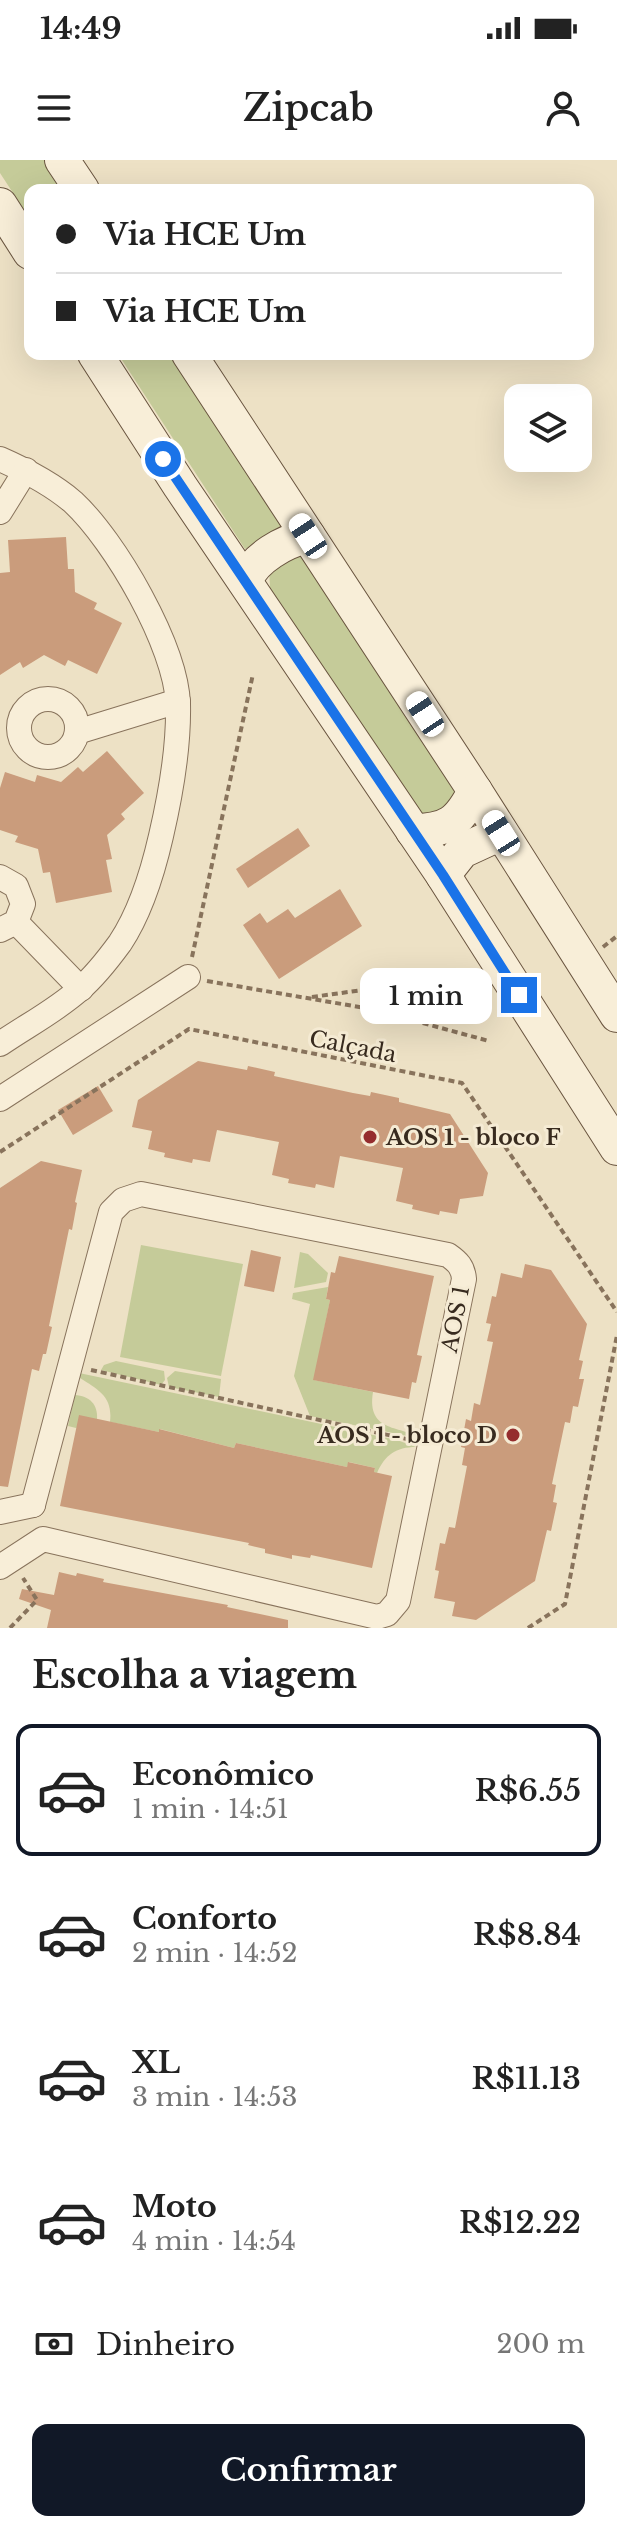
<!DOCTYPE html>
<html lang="pt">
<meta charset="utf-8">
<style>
:root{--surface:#fff;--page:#f2f2f2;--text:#222;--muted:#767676;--line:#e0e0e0;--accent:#111827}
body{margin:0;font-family:"Libre Baskerville",serif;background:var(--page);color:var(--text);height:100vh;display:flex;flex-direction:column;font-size:30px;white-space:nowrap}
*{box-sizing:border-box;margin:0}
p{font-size:26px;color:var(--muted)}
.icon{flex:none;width:44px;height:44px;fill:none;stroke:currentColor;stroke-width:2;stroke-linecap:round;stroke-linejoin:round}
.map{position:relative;height:1468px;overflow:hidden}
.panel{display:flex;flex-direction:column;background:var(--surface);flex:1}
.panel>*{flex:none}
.hud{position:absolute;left:24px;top:24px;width:570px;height:176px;border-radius:16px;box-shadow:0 8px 32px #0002;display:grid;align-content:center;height:176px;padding:0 32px;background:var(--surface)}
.tools{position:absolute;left:504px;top:224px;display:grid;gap:16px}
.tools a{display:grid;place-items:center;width:88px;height:88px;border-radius:16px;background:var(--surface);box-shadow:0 8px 32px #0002;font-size:40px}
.end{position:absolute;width:36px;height:36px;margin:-18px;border:10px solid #1a73e8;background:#fff;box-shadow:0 0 0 4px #fff}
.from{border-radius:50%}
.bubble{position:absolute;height:56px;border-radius:16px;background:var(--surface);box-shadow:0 8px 32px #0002;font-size:26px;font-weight:600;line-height:56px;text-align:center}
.car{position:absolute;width:24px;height:48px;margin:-24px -12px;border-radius:10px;box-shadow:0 0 6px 2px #0007;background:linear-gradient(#fff 24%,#345 0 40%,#fff 0 76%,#345 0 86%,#fff 0)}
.hud b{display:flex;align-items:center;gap:28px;height:76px;font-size:30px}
.hud b+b{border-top:2px solid var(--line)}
.hud i{width:20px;height:20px;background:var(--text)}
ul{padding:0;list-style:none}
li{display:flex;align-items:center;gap:24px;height:132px;margin:0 16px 12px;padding:0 16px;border:4px solid transparent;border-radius:16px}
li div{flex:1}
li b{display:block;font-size:30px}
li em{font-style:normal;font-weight:600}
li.current{border-color:var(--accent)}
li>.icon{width:72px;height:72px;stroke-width:1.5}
h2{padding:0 32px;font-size:36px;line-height:96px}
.pay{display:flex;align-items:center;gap:20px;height:88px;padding:0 32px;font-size:30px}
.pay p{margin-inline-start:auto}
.action{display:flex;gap:16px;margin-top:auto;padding:16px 32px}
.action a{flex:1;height:92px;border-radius:16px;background:var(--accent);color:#fff;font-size:32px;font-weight:600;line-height:92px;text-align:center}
.status{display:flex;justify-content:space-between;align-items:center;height:56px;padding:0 40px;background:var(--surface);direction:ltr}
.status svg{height:22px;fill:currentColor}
header{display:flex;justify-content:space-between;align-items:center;height:104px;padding:0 32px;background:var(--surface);font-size:36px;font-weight:600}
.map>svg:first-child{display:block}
</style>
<div class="status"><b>14:49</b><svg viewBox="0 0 49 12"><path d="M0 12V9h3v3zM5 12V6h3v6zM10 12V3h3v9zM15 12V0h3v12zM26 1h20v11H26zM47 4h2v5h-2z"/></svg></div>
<header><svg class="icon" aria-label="menu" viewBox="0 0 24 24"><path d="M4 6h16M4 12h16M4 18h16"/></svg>Zipcab<svg class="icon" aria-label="person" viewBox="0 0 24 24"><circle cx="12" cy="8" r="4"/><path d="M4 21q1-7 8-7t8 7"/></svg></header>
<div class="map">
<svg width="617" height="1468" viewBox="0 0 617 1468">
<rect width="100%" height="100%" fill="#ede1c5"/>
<g fill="#c5cb99">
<polygon points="0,0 49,0 69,30 30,30 30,59 0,13"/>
<polygon points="118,194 176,194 285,365 245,389"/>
<polygon points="302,395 457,630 447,652 422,654 270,428 269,407"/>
<polygon points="141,1085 243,1104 221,1216 120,1197"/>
<polygon points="300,1092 308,1094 328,1113 326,1122 294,1128"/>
<path d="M328,1127l-2,12 4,1 -16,80 59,12c-7,42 30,33 49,47l-112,-23 -16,-40 16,-72 -18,-5 1,-6z"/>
<polygon points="116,1201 164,1211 165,1220 161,1225 101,1210 104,1205"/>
<polygon points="175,1211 221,1219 219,1237 169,1227 167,1218"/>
<path d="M79,1213l318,67 19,7c-20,0 -31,8 -39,26l-3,-1 1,-4 -26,-6 -2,5 -111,-24 -2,5 -74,-19 -1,3 -49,-10c3,-25 -11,-32 -30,-44z"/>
<path d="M75,1235c14,1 23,9 22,24l-21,9 -8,-2z"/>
</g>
<g fill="#ca9c7c">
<polygon points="66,377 68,409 74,409 75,432 97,443 94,449 122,463 97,514 68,500 65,506 44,495 23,508 20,502 0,515 0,413 10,412 8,380"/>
<polygon points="107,591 144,633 121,654 125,659 107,675 112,699 106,700 112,732 56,743 50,712 43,713 38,689 15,682 18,676 0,670 0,628 5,612 35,622 37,615 61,622 78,607 83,612"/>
<polygon points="298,668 310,686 248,728 236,709"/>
<polygon points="340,729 362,766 279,819 243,765 260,753 267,763 288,749 295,758"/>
<polygon points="198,901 247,910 248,906 275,912 274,916 353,933 370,936 371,932 399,938 399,942 450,954 488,1013 483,1036 460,1039 457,1054 440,1051 439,1055 412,1049 413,1045 396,1041 403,1008 340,996 334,1028 316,1024 315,1028 288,1023 289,1019 272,1015 279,982 217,970 210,1002 193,999 192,1003 164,997 165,993 148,989 152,971 132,967 138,940"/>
<polygon points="98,926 113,951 73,975 58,950"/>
<polygon points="41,1001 82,1010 75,1042 77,1043 72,1070 69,1069 49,1166 52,1167 46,1194 43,1194 39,1211 32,1209 8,1327 0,1326 0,1028"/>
<polygon points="251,1090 281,1097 274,1132 244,1126"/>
<polygon points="339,1096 434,1116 417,1195 422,1196 416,1223 412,1222 409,1239 313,1220 330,1140 326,1139 331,1112 335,1113"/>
<polygon points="525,1104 551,1110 587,1164 579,1200 583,1201 579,1219 584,1219 578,1247 573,1246 570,1263 565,1262 552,1324 556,1325 553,1342 557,1343 551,1371 547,1370 535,1421 476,1460 452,1456 455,1442 434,1438 439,1411 435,1410 440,1383 445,1384 449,1367 455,1368 467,1306 462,1305 465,1288 461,1287 466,1259 471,1261 474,1243 480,1245 493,1182 487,1181 491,1164 486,1163 492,1136 496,1137 501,1113 522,1118"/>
<polygon points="79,1255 159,1272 159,1269 234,1288 236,1283 347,1307 348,1302 375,1308 374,1312 392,1316 372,1408 311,1395 310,1398 292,1395 292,1399 265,1393 265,1389 248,1385 249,1383 60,1346"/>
<polygon points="59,1412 76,1416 77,1413 104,1419 103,1422 228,1445 227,1447 288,1460 288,1468 47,1468 51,1450 19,1439 22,1429 54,1435"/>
</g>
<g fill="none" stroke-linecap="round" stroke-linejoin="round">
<g stroke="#88735c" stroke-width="26">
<g id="minor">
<path d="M0,299c25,11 52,25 73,43 42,39 103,144 105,202 1,44 -7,89 -17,132 -8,35 -21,77 -41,107 -11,15 -26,34 -40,46 -23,21 -54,37 -80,55"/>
<polyline points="0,352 26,310"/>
<circle cx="48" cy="568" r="29"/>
<polyline points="77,572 178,541"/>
<polyline points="0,717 16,726 23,744 16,762 0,770"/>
<polyline points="16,762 81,829"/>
<polyline points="0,939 188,817"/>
<polyline points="0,1352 33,1345"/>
<path d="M0,1407l43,-28 334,78 10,-3 11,-13 66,-322c-1,-12 -6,-17 -16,-24l-307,-61 -18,6 -12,12 -78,293"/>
</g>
</g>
<g stroke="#69543f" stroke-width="36">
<g id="secondary">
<polyline points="62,0 82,30"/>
<polyline points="0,45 30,92"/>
<polyline points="95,194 180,326 443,715 617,988"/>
<polyline points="189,194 475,631 617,855"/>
<path d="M245,421c9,-23 40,-40 63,-45"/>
<path d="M413,671c35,0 46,-9 62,-40"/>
<polyline points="443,715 462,691 501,673"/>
</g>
</g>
<g stroke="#88735c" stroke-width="4" stroke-dasharray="6 4" stroke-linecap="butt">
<polyline points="603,787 617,776"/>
<polyline points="192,797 253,514"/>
<polyline points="207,821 371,849 489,881"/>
<polyline points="312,837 443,819"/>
<polyline points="0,992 189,869 462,923 617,1152"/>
<polyline points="91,1210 411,1280"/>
<polyline points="10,1468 37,1440 23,1418"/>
<polyline points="528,1468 565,1444 617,1175"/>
</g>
<use href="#minor" stroke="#f8eed8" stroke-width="24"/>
<use href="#secondary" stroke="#f8eed8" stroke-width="34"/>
</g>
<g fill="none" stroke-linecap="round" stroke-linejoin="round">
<polyline stroke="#1a73e8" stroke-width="10" points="163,299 443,715 519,835"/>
</g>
<g fill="#952d2e" stroke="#f5ebd4" stroke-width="3">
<circle cx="370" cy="977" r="8"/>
<circle cx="513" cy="1275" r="8"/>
</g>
<g text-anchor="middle" stroke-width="6" stroke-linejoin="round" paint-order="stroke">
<g font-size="22" fill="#382b1f" stroke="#f5ebd4">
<text transform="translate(353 886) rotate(11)" y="8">Calçada</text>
<text transform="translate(455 1159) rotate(-79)" y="8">AOS 1</text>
</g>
<g font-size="22" font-weight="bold" fill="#382b1f" stroke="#f5ebd4" text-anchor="start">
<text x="386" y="985">AOS 1 - bloco F</text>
<text x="497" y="1283" text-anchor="end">AOS 1 - bloco D</text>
</g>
</g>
</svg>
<div class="tools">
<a><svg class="icon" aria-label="layers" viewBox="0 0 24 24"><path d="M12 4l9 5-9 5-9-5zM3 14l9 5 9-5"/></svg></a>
</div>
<i class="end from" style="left:163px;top:299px"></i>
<i class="end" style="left:519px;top:835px"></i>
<div class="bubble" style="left:360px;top:808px;width:132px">1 min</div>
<i class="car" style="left:308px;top:376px;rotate:327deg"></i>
<i class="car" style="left:425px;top:554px;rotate:327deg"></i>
<i class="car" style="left:501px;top:673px;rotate:328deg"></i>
<div class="hud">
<b><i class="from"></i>Via HCE Um</b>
<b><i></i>Via HCE Um</b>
</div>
</div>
<section class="panel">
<h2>Escolha a viagem</h2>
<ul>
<li class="current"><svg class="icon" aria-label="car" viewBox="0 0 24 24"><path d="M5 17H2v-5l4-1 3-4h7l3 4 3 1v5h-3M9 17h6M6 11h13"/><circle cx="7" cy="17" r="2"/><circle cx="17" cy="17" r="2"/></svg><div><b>Econômico</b><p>1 min · 14:51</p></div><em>R$6.55</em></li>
<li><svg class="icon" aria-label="car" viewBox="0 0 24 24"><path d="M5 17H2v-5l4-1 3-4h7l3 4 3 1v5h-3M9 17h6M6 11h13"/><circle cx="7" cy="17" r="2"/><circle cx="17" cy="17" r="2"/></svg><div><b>Conforto</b><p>2 min · 14:52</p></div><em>R$8.84</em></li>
<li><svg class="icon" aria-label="car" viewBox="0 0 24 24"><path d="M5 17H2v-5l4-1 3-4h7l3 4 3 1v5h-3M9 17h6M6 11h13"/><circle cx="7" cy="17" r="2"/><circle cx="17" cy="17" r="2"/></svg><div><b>XL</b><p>3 min · 14:53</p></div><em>R$11.13</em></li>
<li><svg class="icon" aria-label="car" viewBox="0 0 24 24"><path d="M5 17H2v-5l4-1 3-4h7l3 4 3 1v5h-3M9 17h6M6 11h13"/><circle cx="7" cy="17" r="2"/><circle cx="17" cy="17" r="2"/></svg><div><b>Moto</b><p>4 min · 14:54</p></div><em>R$12.22</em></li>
</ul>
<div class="pay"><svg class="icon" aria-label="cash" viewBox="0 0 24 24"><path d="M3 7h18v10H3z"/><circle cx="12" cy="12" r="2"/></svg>Dinheiro<p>200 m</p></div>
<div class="action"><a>Confirmar</a></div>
</section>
